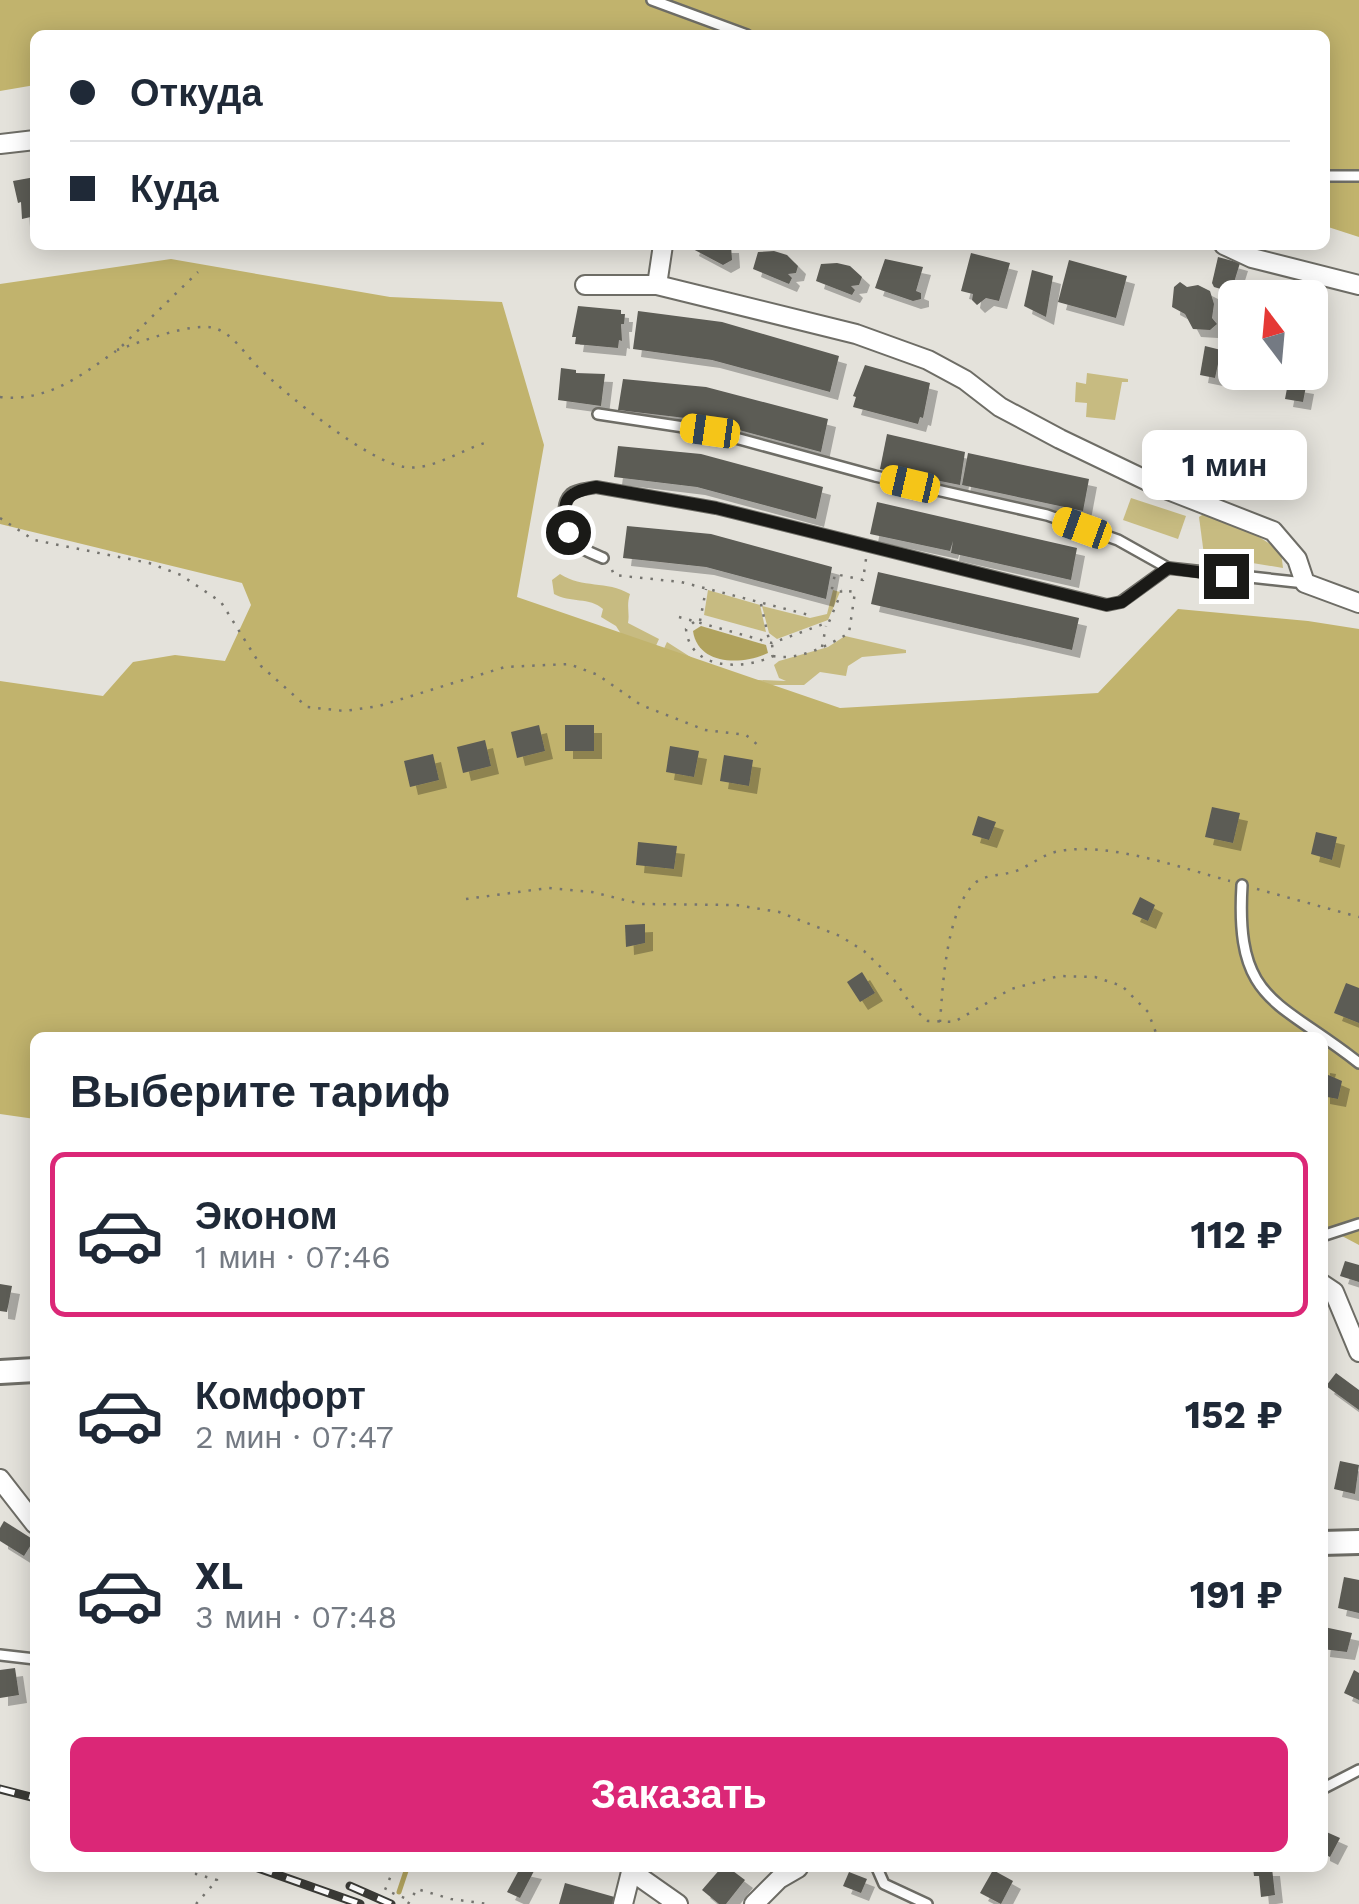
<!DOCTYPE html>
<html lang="ru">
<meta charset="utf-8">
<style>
:root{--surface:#fff;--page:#f2f2f3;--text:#1f2937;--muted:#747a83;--line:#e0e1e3;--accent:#db2777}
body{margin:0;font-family:"Work Sans",sans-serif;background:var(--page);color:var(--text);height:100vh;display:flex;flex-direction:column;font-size:38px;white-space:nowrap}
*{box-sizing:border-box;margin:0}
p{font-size:32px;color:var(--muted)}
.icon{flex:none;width:55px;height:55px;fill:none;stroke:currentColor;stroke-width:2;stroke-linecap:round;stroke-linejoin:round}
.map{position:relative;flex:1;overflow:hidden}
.side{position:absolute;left:30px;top:1032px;width:1298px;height:840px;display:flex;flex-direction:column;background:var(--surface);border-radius:15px;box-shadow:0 5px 25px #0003}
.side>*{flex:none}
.guide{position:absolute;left:30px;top:30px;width:1300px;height:220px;border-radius:15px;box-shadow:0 5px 25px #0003;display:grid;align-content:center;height:220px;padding:0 40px;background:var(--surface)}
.needle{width:65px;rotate:344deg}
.tools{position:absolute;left:1218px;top:280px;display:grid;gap:20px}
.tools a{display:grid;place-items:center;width:110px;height:110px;border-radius:15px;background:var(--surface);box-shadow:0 5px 25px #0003;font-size:50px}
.end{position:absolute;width:45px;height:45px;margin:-22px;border:12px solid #1a1a17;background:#fff;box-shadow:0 0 0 5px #fff}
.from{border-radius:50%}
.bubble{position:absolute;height:70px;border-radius:15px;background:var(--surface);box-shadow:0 5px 25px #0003;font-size:32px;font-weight:700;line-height:70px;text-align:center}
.car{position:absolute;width:30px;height:60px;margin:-30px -15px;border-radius:12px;box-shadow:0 0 8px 2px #0007;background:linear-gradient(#f5c518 24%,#345 0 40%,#f5c518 0 76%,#345 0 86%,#f5c518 0)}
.guide b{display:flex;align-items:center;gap:35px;height:95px;font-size:38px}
.guide b+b{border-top:2px solid var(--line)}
.guide i{width:25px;height:25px;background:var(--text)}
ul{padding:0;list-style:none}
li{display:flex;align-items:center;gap:30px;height:165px;margin:0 20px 15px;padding:0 20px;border:5px solid transparent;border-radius:15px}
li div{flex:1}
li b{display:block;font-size:38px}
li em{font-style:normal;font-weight:700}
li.current{border-color:var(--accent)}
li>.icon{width:90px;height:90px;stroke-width:1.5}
h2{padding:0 40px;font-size:45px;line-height:120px}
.button{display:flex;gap:20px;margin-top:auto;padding:20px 40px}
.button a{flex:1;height:115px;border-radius:15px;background:var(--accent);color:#fff;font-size:40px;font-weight:700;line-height:115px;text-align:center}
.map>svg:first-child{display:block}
</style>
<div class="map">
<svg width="1359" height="1904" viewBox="0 0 1359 1904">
<defs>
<filter id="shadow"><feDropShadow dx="8" dy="8" stdDeviation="0" flood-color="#0004"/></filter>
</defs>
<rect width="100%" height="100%" fill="#e4e2db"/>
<g fill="#c7bb81">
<polygon points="1087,373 1128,379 1128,382 1122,382 1115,420 1086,417 1087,403 1075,402 1076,382 1086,384"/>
<polygon points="1131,498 1186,516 1178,539 1123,520"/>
<path d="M1205,513c28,9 53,21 76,39l2,16 -79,-13 -5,-38z"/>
<path d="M560,574c23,15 46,6 70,20 -4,12 0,19 -2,29l31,16 -5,11 8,3 5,-11 47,30 20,7 52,2 -7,-3 -5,-13 5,-4 49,-14 17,-11 61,14v3l-44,4 -14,9 -2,10 -26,-4 -16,13h-55l-26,9 -16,-6 -11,-11 -68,-32 -12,-19 -15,-9 2,-8c-13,-12 -33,-6 -49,-15l-2,-14z"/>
<polygon points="708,590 760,605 766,632 704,615"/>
<polygon points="833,590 840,592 828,620 777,639 769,633 762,606 810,618 827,614"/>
</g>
<g fill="#c1b36d">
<polygon points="0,0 1359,0 1359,237 1325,226 1325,35 35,35 35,85 0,91"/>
<polygon points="171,259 390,297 502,302 544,445 517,597 840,708 1098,693 1178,609 1308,621 1359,629 1359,1245 1323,1226 1322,1038 35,1038 35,1119 0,1114 0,681 103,696 133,662 175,655 225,661 251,605 242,583 0,524 0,284"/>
</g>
<path fill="#b0a25d" d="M701,626l65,19 2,8c-25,12 -70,13 -75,-22z"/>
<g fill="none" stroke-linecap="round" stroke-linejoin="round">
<polyline stroke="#b0a25d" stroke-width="5" points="399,1892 407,1868"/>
</g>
<g fill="#5c5b55" filter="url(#shadow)">
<polygon points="35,177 35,216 22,219 21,202 18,203 13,181"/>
<polygon points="692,245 731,245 732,260 723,265 691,248"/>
<polygon points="774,251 787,255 798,266 796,273 788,274 792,278 789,284 753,269 758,252"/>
<polygon points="971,253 1010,263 999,301 986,298 977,305 972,300 973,294 961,291"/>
<polygon points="1218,257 1240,263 1231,292 1214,287 1212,283"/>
<polygon points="885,259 923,267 916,291 921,293 921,299 913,301 875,288"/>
<polygon points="1069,260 1127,276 1116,318 1058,302"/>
<polygon points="837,263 850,266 862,277 859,285 851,286 855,290 852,295 816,281 821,264"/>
<polygon points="1032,270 1053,276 1046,317 1024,306"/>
<polygon points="1180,282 1187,287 1198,285 1210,291 1214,304 1212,318 1217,324 1210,330 1193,329 1185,314 1172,307 1174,287"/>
<polygon points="578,306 621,310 621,314 625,314 624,324 621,324 622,341 619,340 618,348 575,344 576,337 572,337"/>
<polygon points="638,311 722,322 839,356 830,392 712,360 633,349"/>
<polygon points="1205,346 1221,350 1215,378 1200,375"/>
<polygon points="865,365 930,383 923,418 920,417 918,424 853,407 856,397 853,396"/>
<polygon points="561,368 576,370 576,373 605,374 601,406 558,400"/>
<polygon points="623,379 706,387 828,419 821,452 702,420 618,410"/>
<polygon points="1288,383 1306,386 1303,402 1285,399"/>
<polygon points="887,434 965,452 960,485 880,469"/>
<polygon points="618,446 701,454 823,487 816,519 697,487 614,477"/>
<polygon points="968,453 1089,479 1083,511 962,485"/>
<polygon points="877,502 1077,548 1071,580 951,553 953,541 950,551 870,534"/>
<polygon points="627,526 711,534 832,567 826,599 706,567 623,558"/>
<polygon points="878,572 1079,618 1072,650 871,604"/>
<polygon points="539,725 545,751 517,758 511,732"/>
<rect x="565" y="725" width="29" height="26"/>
<polygon points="485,740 491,766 463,773 457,747"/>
<polygon points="670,746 699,751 694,777 666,772"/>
<polygon points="433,754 439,780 410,787 404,761"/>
<polygon points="724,755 753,760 749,786 720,781"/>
<polygon points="1212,807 1240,813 1233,843 1205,837"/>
<polygon points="978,816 996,822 989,840 972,835"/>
<polygon points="1316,832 1337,837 1332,860 1311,854"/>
<polygon points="638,842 677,846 674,869 636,865"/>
<polygon points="1140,897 1155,905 1148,921 1132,914"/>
<polygon points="645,924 645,943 626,947 625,925"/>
<polygon points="862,972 875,993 860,1002 847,982"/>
<polygon points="1346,983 1359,988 1359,1023 1334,1013"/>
<polygon points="1322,1065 1328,1066 1326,1074 1342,1081 1338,1099 1322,1096"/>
<polygon points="1345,1261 1359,1265 1359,1282 1340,1276"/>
<polygon points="0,1284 12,1286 7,1312 0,1311"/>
<polygon points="1336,1373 1359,1390 1359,1410 1326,1386"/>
<polygon points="1340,1461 1359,1465 1355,1494 1334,1489"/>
<polygon points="4,1521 34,1540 24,1556 0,1541 0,1528"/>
<polygon points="1344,1577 1359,1580 1359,1613 1338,1608"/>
<polygon points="1324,1627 1352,1633 1347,1652 1322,1649"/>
<polygon points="15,1668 19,1695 0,1698 0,1670"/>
<polygon points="1354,1670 1359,1673 1359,1700 1344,1693"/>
<polygon points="1322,1830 1340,1838 1330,1857 1322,1853"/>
<polygon points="520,1868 534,1871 520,1898 507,1892"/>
<polygon points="721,1868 729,1868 745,1880 726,1904 719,1904 702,1890"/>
<polygon points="1253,1868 1272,1868 1275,1895 1261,1897 1259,1876 1254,1876"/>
<polygon points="993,1870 1013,1881 1001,1904 980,1893"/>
<polygon points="849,1872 867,1879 861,1893 843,1886"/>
<polygon points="565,1883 618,1898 616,1904 559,1904"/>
</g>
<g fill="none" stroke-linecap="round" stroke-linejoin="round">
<g stroke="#6e6d66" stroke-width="14">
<g id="service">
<polyline points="652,0 747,35"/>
<polyline points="1325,176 1359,176"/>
<polyline points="598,414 710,431 875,476 1047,515 1118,540 1168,568 1305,583"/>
<path d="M603,558c-9,-4 -23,-9 -30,-16 -10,-11 -13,-38 -2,-48 6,-5 17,-5 25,-7l120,21 391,97 14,-3 47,-34"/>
<path d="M1242,885c-7,118 36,114 117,178"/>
<polyline points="1322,1236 1359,1224"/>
<polyline points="0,1655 35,1659"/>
<polyline points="1322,1789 1359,1770"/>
<polyline points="877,1868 884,1884 927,1904"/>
</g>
</g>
<g stroke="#6e6d66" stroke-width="22">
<g id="minor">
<polyline points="0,144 35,140"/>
<polyline points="1224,245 1252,258 1359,285"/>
<polyline points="585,285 657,285 663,245"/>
<polyline points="657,285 856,334 928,360 965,380 1000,407 1060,439 1158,486 1273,531 1297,559 1305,583 1359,603"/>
<polyline points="1322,1284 1334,1292 1359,1352"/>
<polyline points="0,1479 35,1524"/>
<polyline points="631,1871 678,1904"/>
<polyline points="623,1904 632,1868"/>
<polyline points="754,1904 779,1879 798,1868"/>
</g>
</g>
<g stroke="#6e6d66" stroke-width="28">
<g id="tertiary">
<polyline points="0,1372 35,1370"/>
<polyline points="1322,1543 1359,1542"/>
</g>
</g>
<g stroke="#75746f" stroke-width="2.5" stroke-dasharray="2.5 8" stroke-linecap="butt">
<polyline points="122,346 198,272"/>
<path d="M117,350c23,-8 74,-28 97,-22 19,5 32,28 46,41 28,27 108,93 145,98 26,4 56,-17 80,-24"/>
<path d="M0,397c47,5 79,-20 116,-46"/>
<polyline points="0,518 34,540 149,563 181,575 221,602 261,666 307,707 345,711 379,706 505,667 569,664 598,675 641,705 705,730 746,735 759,746"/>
<polyline points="612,570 614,575 681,582 813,616"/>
<polyline points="761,604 769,640"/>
<polyline points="679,617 772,643 829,622 841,593 841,590 832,588 835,574 863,580 866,559"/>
<polyline points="700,621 706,589"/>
<path d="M694,622l-8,7c4,42 58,41 87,27l-1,-13"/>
<polyline points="822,647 826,626"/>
<path d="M773,656c26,5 54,-10 76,-23l6,-41 -14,-2"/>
<polyline points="1257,889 1359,917"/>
<polyline points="466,899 548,888 592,892 641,904 736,905 779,912 840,936 864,951 894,980 915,1010 928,1021 954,1022 1011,989 1059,976 1095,977 1122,986 1148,1012 1158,1038"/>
<path d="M940,1022c3,-39 6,-104 31,-135 10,-13 28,-11 42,-15 16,-5 27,-16 42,-20 50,-12 126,16 175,29"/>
<polyline points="394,1868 385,1890 407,1899"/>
<polyline points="196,1904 217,1880 196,1874 198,1868"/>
<polyline points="408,1904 417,1889 451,1899 488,1904"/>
</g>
<use href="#service" stroke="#fff" stroke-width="9"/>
<use href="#minor" stroke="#fff" stroke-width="18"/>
<use href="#tertiary" stroke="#fff" stroke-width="22"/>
<g stroke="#3a3a36" stroke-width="9">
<g id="rail">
<polyline points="0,1789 35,1798"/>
<polyline points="258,1868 360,1904"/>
<polyline points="350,1886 391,1904"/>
</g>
</g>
<use href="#rail" stroke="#fff" stroke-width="5" stroke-dasharray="15" stroke-linecap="butt"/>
</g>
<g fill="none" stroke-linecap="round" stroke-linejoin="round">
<path stroke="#1a1a17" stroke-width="12" d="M568,532c-6,-31 -5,-39 28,-45l120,21 390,97 16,-3 46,-34 58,8"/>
</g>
</svg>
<div class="tools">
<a><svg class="needle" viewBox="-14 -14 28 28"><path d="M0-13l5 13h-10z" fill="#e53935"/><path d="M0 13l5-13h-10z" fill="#747a83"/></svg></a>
</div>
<i class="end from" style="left:568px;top:532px"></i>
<i class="end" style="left:1226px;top:576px"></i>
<div class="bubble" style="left:1142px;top:430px;width:165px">1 мин</div>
<i class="car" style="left:710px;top:431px;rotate:278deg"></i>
<i class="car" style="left:910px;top:484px;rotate:283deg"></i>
<i class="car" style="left:1082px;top:528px;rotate:290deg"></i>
<div class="guide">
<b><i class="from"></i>Откуда</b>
<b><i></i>Куда</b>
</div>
<section class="side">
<h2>Выберите тариф</h2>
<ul>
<li class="current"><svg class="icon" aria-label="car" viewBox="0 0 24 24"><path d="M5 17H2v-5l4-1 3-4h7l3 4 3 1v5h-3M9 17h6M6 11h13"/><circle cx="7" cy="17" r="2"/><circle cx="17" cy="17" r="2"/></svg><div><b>Эконом</b><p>1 мин · 07:46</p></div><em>112 ₽</em></li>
<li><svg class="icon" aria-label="car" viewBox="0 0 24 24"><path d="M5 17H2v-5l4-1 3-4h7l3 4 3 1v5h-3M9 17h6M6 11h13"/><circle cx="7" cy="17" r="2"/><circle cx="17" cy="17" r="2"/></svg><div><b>Комфорт</b><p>2 мин · 07:47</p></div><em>152 ₽</em></li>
<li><svg class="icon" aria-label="car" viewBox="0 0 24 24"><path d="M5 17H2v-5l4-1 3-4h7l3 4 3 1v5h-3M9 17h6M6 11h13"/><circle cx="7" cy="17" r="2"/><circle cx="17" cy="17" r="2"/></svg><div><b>XL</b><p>3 мин · 07:48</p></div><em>191 ₽</em></li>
</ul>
<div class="button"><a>Заказать</a></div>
</section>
</div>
